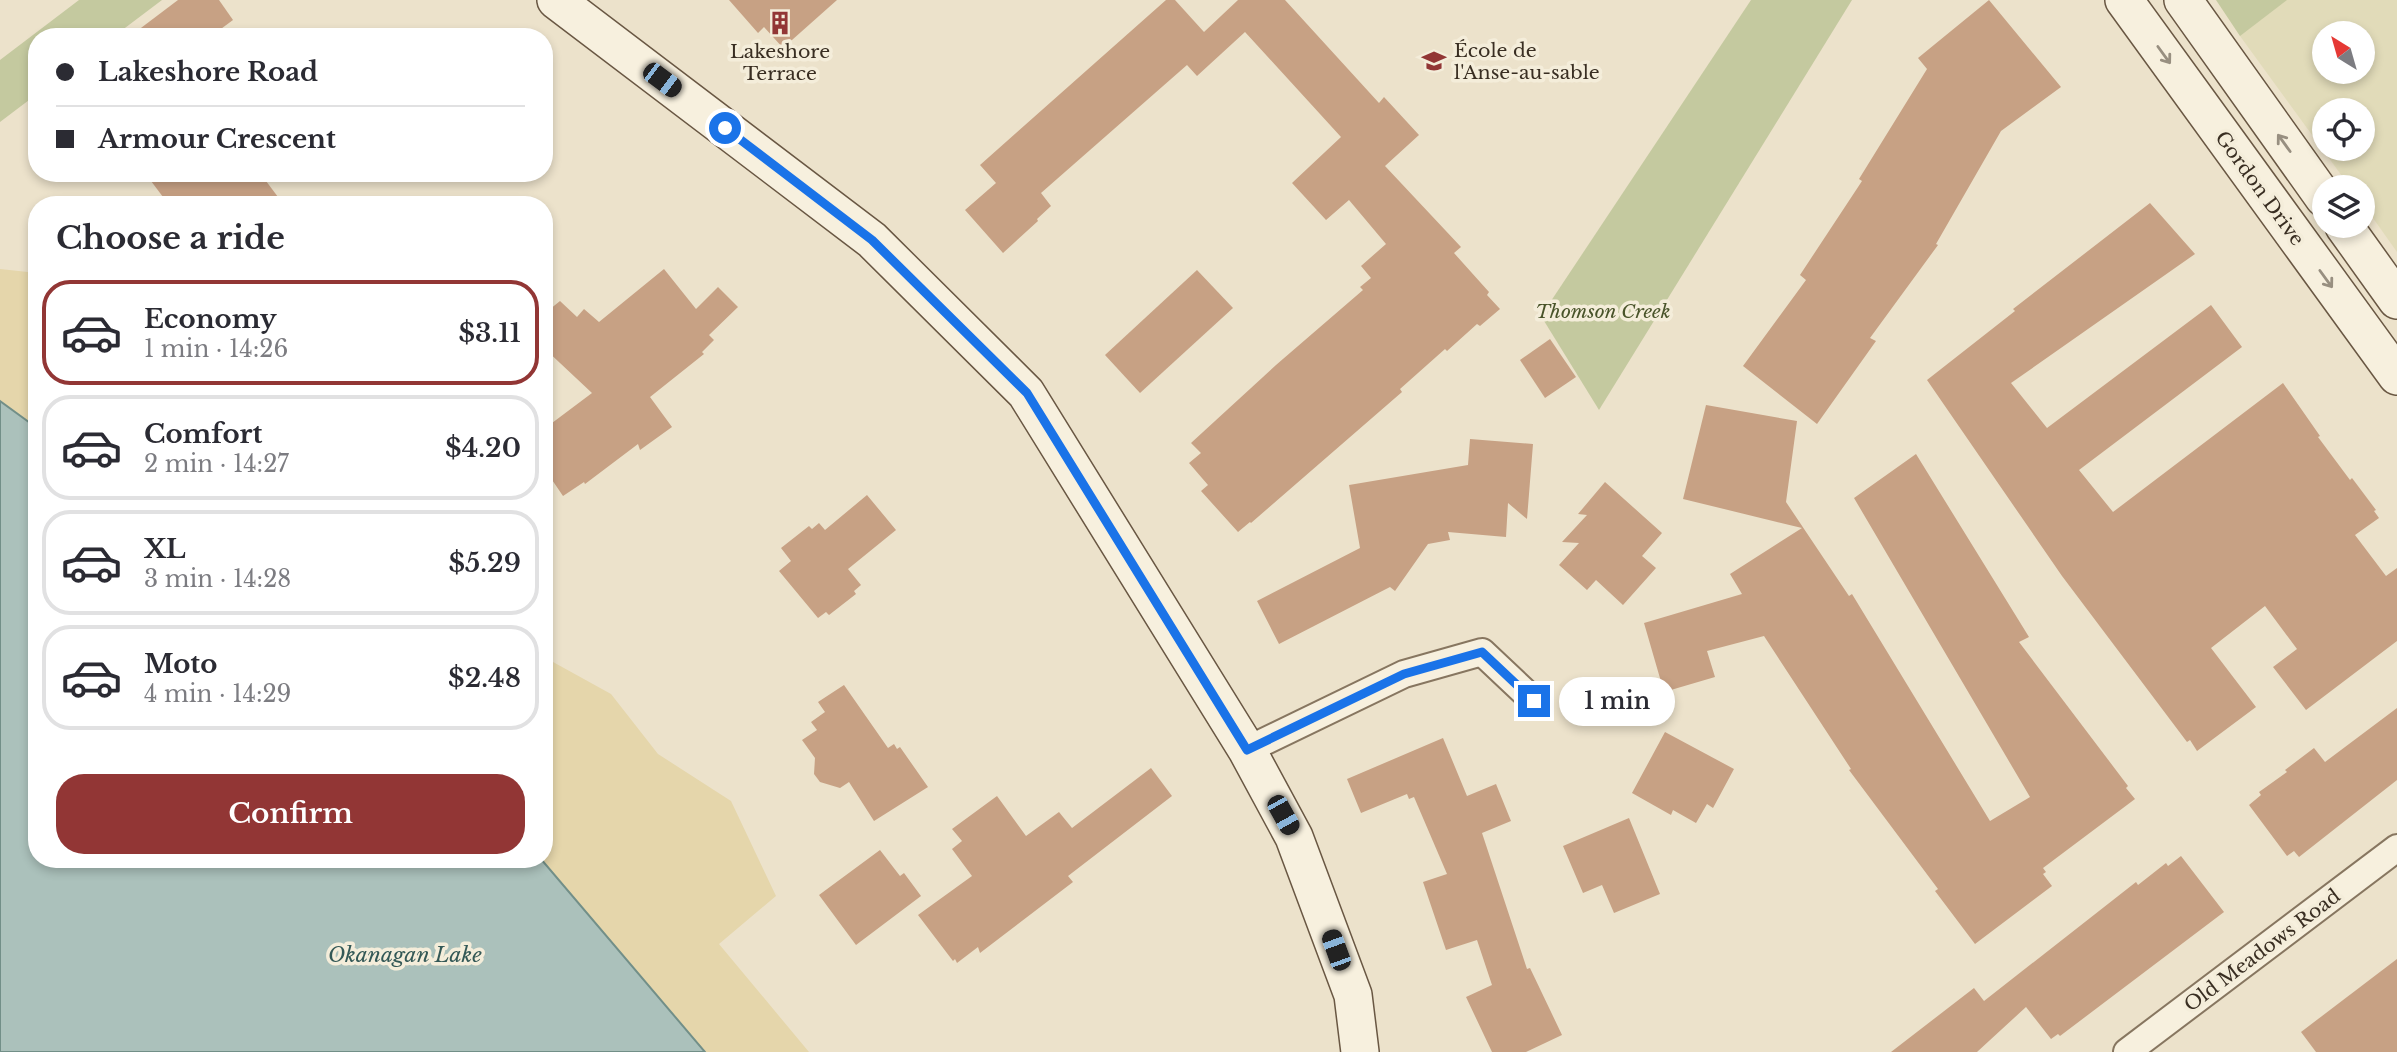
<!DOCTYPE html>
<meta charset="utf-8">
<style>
:root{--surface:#fff;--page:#f2f2f3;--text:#2b2b33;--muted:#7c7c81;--line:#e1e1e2;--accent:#923635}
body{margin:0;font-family:"Libre Baskerville",serif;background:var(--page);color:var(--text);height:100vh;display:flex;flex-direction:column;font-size:26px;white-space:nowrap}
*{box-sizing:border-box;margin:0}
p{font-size:23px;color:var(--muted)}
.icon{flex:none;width:38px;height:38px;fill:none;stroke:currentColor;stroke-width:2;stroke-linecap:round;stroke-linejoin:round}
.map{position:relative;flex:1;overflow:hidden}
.panel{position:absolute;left:28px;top:196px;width:525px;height:672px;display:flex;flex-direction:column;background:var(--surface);border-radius:28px;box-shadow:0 4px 10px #0003}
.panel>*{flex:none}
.top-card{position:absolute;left:28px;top:28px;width:525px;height:154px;border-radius:28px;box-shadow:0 4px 10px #0003;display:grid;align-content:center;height:154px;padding:0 28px;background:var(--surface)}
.needle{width:46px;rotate:323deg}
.fabs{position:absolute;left:2312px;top:21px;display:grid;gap:14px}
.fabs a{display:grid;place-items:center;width:63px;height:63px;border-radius:50%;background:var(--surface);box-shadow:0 4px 10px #0003;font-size:35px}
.end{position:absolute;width:32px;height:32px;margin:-16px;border:9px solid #1a73e8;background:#fff;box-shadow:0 0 0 4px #fff}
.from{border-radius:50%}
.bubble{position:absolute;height:49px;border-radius:24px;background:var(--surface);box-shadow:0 4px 10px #0003;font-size:23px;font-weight:600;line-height:49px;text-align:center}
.car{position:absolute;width:21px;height:42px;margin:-21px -10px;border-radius:9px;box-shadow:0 0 5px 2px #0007;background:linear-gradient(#222 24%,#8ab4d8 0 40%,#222 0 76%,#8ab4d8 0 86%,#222 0)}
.top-card b{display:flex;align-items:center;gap:24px;height:66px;font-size:26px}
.top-card b+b{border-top:2px solid var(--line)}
.top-card i{width:18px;height:18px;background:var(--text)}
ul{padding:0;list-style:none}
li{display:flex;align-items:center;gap:21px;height:105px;margin:0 14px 10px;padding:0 14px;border:4px solid var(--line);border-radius:28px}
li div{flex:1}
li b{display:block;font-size:26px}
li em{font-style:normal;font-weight:600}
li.selected{border-color:var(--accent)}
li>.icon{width:63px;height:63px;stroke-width:1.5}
h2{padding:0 28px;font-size:32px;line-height:84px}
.cta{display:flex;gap:14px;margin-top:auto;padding:14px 28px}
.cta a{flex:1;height:80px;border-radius:28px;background:var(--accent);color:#fff;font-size:28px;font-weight:600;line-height:80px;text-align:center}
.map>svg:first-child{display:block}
</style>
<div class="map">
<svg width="2397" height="1052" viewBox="0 0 2397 1052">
<rect width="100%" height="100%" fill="#ece2cb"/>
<path fill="#e1dbb9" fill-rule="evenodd" d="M2217,0h180v252l-34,-48 -1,-17h-12l-110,-151zM2324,33h38v39h-38zM2324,110h38v39h-38z"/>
<g fill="#c4c99f">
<polygon points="79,0 162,0 113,37 37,37 37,94 0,122 0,60"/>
<polygon points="1751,0 1852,0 1599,410 1541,316"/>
<polygon points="2216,0 2287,0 2240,36"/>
</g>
<g fill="#e5d6ab">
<polygon points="0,269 37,273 37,428 0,401"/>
<polygon points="544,657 611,694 658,754 731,801 776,896 719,944 809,1052 705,1052 541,859 544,859"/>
</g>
<polygon fill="#abc1bb" stroke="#728f88" stroke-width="2" points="0,401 37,428 37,859 541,859 705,1052 0,1052"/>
<g fill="#c7a184">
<polygon points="178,0 219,0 233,20 210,37 129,37"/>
<polygon points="729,0 837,0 783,48 764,27 758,33"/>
<polygon points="1166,0 1175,0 1204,32 1238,0 1285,0 1379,103 1384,97 1419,135 1385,166 1461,247 1454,253 1489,292 1487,295 1500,309 1480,326 1477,324 1447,351 1445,349 1400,389 1402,392 1251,523 1250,522 1238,532 1201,491 1208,485 1189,463 1201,453 1191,443 1276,365 1363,290 1360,287 1371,278 1361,266 1386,244 1349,200 1326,220 1292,183 1341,137 1245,32 1197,76 1187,65 1041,193 1051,206 1037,219 1038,221 1003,253 965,210 996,183 980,165"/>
<polygon points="1989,0 2061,87 2001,131 1936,244 1938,245 1870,338 1876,341 1817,424 1743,366 1806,280 1800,275 1862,181 1859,179 1927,69 1918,58"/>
<polygon points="145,173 260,173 284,205 169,205"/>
<polygon points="2150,203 2195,254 2011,383 2047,428 2211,305 2242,347 2079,470 2113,512 2283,383 2320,436 2318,437 2350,480 2352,478 2376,510 2374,511 2379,518 2355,535 2386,576 2397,568 2397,641 2306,710 2273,667 2297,649 2265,606 2211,648 2256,707 2197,751 2190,740 2187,742 2062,576 1927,380 2015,311 2013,309"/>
<polygon points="664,269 696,309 718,287 738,307 709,335 714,340 702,352 704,354 650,397 672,427 640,450 638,444 585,484 584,482 563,496 544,468 544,429 592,393 544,348 544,314 560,301 577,317 584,309 599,322"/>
<polygon points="1197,270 1233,308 1140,393 1105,355"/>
<polygon points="1550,339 1576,377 1545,398 1520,360"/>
<polygon points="1706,405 1797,421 1786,502 1849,596 1852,594 1990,821 2030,797 1854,498 1916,454 2029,637 2019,642 2128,786 2126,788 2135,799 2043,868 2046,872 2043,874 2052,886 1975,944 1935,891 1938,889 1849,770 1851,769 1764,636 1707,651 1715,677 1664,692 1644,623 1742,594 1730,574 1802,528 1683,499"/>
<polygon points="1470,439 1533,444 1527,519 1508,503 1506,537 1448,532 1450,540 1428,544 1395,591 1390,587 1279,644 1257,601 1360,548 1349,485 1468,465"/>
<polygon points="1605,482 1662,533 1642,556 1656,568 1623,605 1596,580 1587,590 1559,565 1579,543 1562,542 1587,515 1578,514"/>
<polygon points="867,495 896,530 848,569 861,585 854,591 856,594 829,615 826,612 818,618 779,571 791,561 781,548 809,526 812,529 819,523 825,530"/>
<polygon points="844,685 888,748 894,744 897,749 900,747 928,787 874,821 849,782 840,788 820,782 814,774 815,758 802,740 817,730 811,722 825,712 818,702"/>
<polygon points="2397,708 2397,780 2299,857 2294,851 2287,856 2249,805 2261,795 2259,792 2287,772 2285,770 2314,748 2325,762"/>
<polygon points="1665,732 1734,769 1713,808 1707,804 1696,823 1673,810 1671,815 1632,793"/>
<polygon points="1443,738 1467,796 1496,784 1511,821 1482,833 1527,969 1530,968 1562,1035 1526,1052 1492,1052 1466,997 1492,985 1477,940 1446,950 1423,882 1447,874 1414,797 1409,799 1407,794 1361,813 1347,779"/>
<polygon points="1151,768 1172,796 1068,876 1073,882 980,953 978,947 957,963 955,959 953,961 918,915 972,876 952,849 962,841 952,829 997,796 1026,836 1059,812 1072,828"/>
<polygon points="1629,818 1660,894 1614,913 1602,885 1583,893 1563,846"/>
<polygon points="880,850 900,876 904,873 921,896 856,945 819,895"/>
<polygon points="2181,856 2224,912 2060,1036 2058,1034 2051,1039 2026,1007 1977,1052 1891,1052 1974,988 1984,1001 2136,882 2138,885 2166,863 2168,866"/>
<polygon points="2397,959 2397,1052 2316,1052 2301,1032"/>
</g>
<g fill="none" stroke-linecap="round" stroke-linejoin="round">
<g stroke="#877660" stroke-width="30">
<g id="minor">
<polyline points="1247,750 1404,674 1482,652 1534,701"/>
<polyline points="2127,1052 2397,848"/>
</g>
</g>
<g stroke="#695743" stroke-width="40">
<g id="secondary">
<polyline points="556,0 872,240 1026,393 1247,750 1294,837 1353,995 1360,1052"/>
<polyline points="2124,0 2397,376"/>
<polyline points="2183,0 2324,198"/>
<polyline points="2344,226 2397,300"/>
</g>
</g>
<use href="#minor" stroke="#f7f0de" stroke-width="26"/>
<use href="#secondary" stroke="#f7f0de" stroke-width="37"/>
</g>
<defs><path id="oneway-shaft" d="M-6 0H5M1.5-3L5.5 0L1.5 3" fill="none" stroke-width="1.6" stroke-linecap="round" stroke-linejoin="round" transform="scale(1.75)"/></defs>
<g stroke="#988f80">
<use href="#oneway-shaft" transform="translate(2164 55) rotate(54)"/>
<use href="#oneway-shaft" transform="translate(2284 143) rotate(-126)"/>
<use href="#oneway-shaft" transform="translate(2326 279) rotate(54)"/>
</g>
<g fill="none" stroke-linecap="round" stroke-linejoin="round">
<polyline stroke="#1a73e8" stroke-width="9" points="725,128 872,240 1027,393 1247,750 1404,674 1482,652 1534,701"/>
</g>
<defs>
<g id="building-bare" transform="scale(1.89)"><path d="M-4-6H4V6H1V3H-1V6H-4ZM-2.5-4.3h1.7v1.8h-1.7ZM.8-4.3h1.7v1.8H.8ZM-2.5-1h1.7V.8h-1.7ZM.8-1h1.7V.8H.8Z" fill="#923635" stroke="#f4edda" stroke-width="2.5" paint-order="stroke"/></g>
<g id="school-bare" transform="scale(1.89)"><path d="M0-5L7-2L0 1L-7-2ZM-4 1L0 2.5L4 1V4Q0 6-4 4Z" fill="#923635" stroke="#f4edda" stroke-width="2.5" paint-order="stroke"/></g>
</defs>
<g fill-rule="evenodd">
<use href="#building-bare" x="780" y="23"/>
<use href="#school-bare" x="1434" y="61"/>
</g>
<g text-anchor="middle" stroke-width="7" stroke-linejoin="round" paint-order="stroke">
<g font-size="19" fill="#392e22" stroke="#f4edda" text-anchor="start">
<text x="1454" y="57">École de<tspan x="1454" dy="22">l'Anse-au-sable</tspan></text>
<text x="780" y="58" text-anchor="middle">Lakeshore<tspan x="780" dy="22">Terrace</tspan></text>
</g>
<g font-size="19" fill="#392e22" stroke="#f4edda">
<text transform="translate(2260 188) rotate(54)" y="7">Gordon Drive</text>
<text transform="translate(2262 950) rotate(-37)" y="7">Old Meadows Road</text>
</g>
<g font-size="19" font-style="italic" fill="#49542a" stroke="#f4edda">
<text x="1603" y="318">Thomson Creek</text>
</g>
<g font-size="21" font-style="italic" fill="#335856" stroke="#f4edda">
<text x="405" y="962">Okanagan Lake</text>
</g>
</g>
</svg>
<div class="fabs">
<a><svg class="needle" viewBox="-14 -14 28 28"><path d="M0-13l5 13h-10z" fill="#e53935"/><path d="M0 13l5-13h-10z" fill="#7c7c81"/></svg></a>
<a><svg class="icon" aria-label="locate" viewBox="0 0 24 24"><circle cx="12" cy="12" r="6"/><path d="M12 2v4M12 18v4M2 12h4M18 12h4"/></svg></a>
<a><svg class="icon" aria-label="layers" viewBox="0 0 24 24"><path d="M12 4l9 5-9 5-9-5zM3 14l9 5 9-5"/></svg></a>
</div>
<i class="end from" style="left:725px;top:128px"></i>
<i class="end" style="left:1534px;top:701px"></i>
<div class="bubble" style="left:1559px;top:677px;width:116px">1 min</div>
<i class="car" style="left:662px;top:80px;rotate:127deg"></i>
<i class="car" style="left:1283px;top:815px;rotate:151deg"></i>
<i class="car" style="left:1336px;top:950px;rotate:340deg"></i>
<div class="top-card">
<b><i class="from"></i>Lakeshore Road</b>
<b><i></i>Armour Crescent</b>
</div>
<section class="panel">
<h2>Choose a ride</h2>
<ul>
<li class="selected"><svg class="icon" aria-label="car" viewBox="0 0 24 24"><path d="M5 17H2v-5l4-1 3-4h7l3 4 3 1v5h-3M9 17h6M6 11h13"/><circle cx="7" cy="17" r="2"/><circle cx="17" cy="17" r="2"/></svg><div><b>Economy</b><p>1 min · 14:26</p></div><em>$3.11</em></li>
<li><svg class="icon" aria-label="car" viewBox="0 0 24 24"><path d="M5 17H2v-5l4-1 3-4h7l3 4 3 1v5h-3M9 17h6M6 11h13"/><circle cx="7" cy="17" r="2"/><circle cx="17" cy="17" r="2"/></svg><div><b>Comfort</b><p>2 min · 14:27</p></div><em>$4.20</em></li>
<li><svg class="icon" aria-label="car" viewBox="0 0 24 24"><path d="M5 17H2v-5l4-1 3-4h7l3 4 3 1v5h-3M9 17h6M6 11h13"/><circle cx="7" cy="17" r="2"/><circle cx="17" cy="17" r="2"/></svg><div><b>XL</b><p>3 min · 14:28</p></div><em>$5.29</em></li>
<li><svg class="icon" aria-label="car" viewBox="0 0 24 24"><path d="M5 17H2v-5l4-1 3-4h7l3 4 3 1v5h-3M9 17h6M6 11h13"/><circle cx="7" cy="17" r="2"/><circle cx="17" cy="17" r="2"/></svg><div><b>Moto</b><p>4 min · 14:29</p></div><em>$2.48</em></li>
</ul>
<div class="cta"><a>Confirm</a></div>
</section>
</div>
